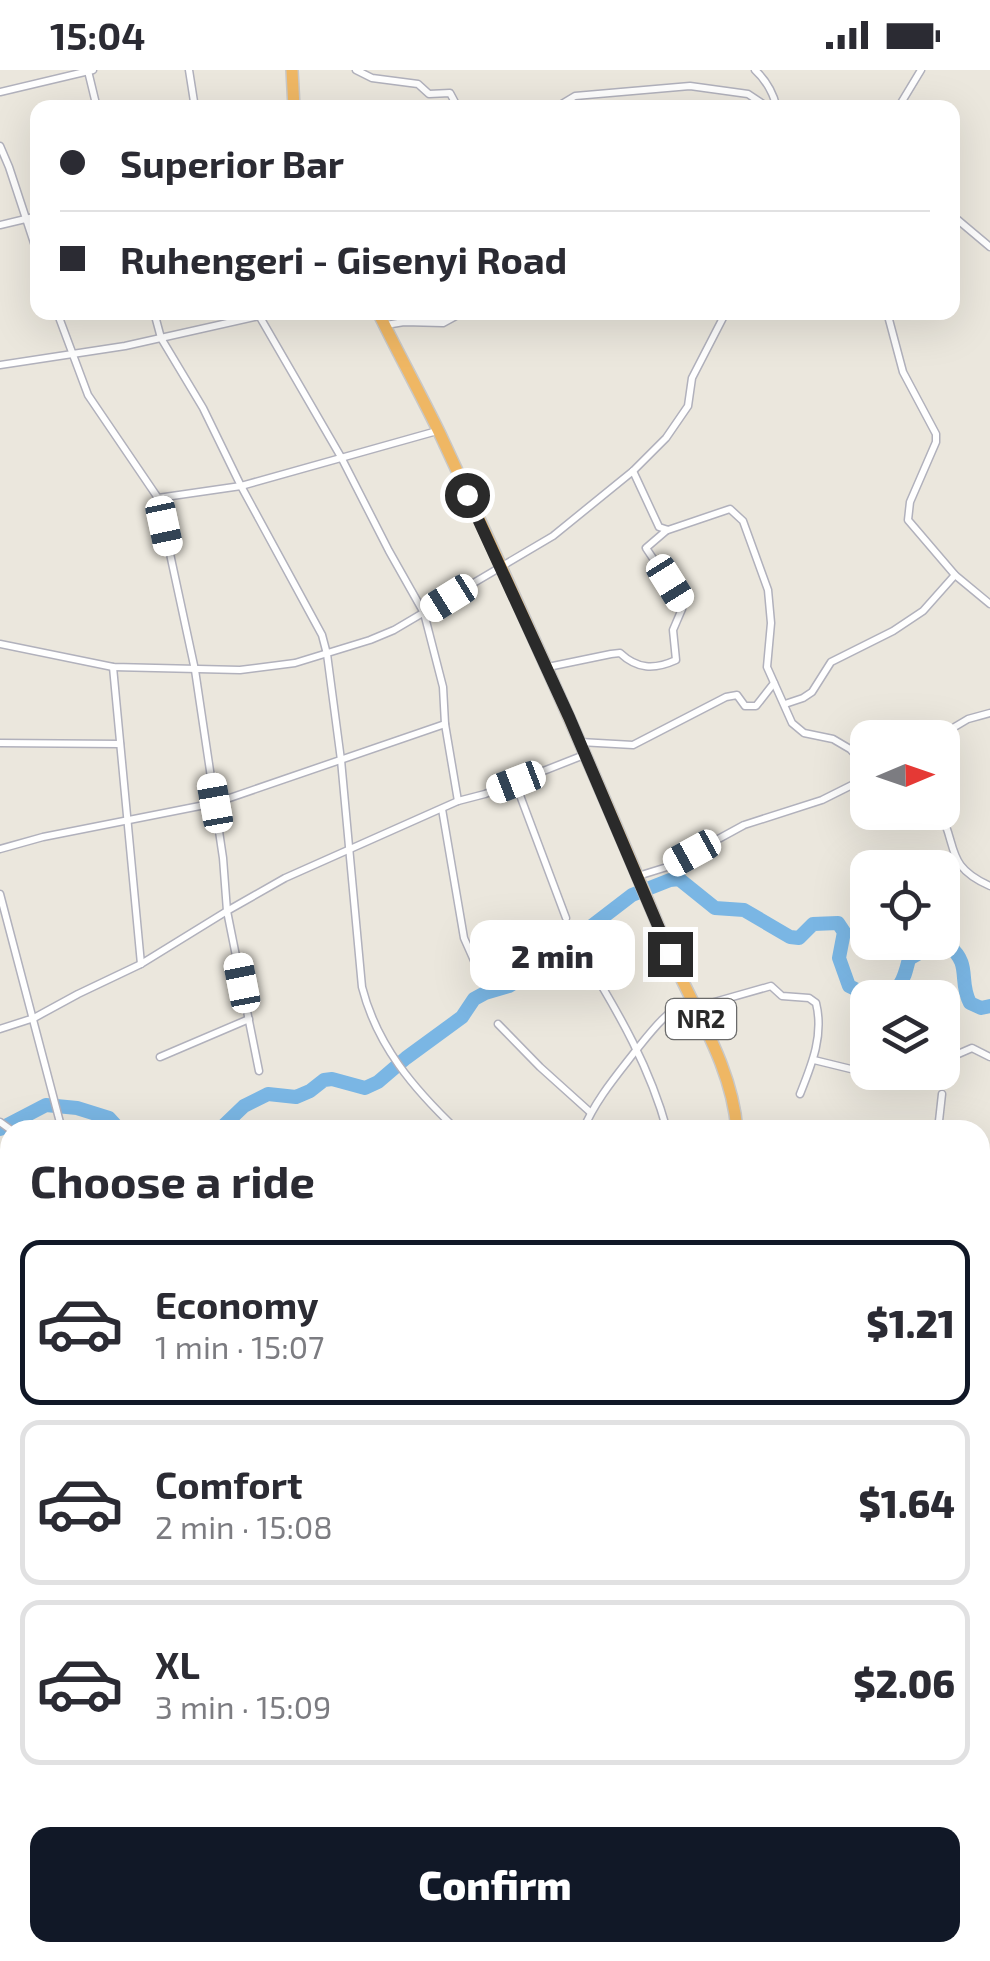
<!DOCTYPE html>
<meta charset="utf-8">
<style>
:root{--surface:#fff;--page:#f2f2f3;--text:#2b2b33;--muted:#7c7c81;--line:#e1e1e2;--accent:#111827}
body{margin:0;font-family:"Exo 2",sans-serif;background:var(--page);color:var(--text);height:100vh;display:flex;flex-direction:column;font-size:38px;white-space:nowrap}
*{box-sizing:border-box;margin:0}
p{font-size:32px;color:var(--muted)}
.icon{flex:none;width:55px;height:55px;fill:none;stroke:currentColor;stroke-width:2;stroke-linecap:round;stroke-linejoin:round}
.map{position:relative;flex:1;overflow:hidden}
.panel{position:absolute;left:0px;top:1050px;width:990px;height:842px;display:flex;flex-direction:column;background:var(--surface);border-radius:30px 30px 0 0;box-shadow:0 10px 40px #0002}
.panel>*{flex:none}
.banner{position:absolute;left:30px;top:30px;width:930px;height:220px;border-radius:20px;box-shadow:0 10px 40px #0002;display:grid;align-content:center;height:220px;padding:0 30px;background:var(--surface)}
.needle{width:65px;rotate:88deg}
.fabs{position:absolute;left:850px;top:650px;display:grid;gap:20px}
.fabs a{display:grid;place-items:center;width:110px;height:110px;border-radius:20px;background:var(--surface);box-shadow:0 10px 40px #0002;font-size:50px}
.end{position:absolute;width:45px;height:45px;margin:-22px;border:12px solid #2a2a2a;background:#fff;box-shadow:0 0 0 5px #fff}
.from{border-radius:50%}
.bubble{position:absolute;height:70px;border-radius:20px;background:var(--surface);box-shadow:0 10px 40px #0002;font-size:32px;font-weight:800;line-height:70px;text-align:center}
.car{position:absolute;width:30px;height:60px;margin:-30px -15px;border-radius:12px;box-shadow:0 0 8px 2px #0007;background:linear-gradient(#fff 24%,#345 0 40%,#fff 0 76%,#345 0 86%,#fff 0)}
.banner b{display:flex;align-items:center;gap:35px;height:95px;font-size:38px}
.banner b+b{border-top:2px solid var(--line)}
.banner i{width:25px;height:25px;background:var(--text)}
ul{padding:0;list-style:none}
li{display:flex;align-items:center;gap:30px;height:165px;margin:0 20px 15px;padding:0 10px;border:5px solid var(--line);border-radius:20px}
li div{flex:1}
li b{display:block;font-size:38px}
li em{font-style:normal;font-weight:800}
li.current{border-color:var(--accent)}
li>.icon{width:90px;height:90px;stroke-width:1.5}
h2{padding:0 30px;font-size:45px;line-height:120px}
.cta{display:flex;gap:20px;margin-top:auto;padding:20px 30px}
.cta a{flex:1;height:115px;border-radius:20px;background:var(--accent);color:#fff;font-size:40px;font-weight:800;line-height:115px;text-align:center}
.status{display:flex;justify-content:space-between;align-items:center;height:70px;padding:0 50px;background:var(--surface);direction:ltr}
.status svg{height:28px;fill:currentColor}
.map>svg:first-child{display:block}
</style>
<div class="status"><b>15:04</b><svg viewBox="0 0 49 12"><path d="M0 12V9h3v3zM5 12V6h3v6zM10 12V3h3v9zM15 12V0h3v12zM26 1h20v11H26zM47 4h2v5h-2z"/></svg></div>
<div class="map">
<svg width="990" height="1891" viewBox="0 0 990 1891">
<rect width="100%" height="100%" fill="#ebe7dd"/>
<polygon fill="#ebe6ce" points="533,1882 768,1882 775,1891 524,1891"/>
<g fill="#d9d9e4">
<polygon points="990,1256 990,1360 980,1370 980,1266"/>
<polygon points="379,1883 379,1882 479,1883 471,1891 370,1891"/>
</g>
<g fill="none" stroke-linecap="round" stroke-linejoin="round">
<g stroke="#7ab6e4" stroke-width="14">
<path d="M875,928c26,-7 28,-15 34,-39l19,-11 21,-2c23,19 9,34 21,57l11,5 9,-2"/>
<polyline points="0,1059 46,1035 77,1038 109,1048 120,1060"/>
<polyline points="219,1060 244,1036 268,1024 296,1027 310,1021 324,1010 332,1009 365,1018 378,1012 406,988 462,947 474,929 485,923 509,916 581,872 589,858 632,825 670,810 679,809 715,838 744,840 790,867 799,868 813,854 838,853 844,862 839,888 849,916 874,928"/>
</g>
<g stroke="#c6c4c8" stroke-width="52">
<polyline points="980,1314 990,1304"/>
<polyline points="400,1891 409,1882"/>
</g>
<g stroke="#b1b1bc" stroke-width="9">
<g id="street">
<polyline points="189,0 195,38"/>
<polyline points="356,0 372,8 418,14 429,24 450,23 458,38"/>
<path d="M755,0c11,10 18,22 22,38"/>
<polyline points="88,1 97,38"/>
<polyline points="0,22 93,0"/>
<polyline points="555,38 575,26 690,16 748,24 769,38"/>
<polyline points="898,38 921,0"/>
<polyline points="0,76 9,97 38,185"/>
<polyline points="952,145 990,177"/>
<polyline points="0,155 38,146"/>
<polyline points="57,242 88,325 158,428 195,600 223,788 227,841 259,1001"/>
<path d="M154,242l7,26 42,70 38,78 81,149 5,19 14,106 21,227c15,59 52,102 95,143"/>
<polyline points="257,242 341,387 389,481 424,543 443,617 445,654 458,731"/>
<polyline points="887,242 903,302 936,364 936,372 910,432 908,450 955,505 990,534"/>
<polyline points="386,255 404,252 443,253 463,242"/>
<polyline points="0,295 125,276 259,246 306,242"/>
<polyline points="633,401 659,457 668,460 730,439 743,451 768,520 771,553 767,597 792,653 804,663 833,669 850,679 868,698"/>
<polyline points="158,428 241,416 437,361"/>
<polyline points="0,574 113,597 240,600 295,593 370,570 394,560 553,466 633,401 666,368 688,336 692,308 726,242"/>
<polyline points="113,597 141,894"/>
<path d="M548,597l63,-13 9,-1c17,16 34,17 56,7l-3,-30 9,-21v-7l-36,-54 21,-18"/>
<polyline points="785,634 803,628 812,622 831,592 893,561 923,541 955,505"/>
<polyline points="936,668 968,649 990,643"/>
<polyline points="580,672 633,675 726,627 737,625 745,636 756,636 774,613"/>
<polyline points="0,673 120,674"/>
<polyline points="515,712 566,848"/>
<polyline points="442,739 464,868 480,904"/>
<path d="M940,742c18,35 5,54 50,74"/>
<polyline points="0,779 43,767 215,733 445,654"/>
<polyline points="638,806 667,797 744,755 822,730 868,707"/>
<polyline points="0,824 62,1060"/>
<path d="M586,890c34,55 64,108 81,170"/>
<path d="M697,937l74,-21 11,10 27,2 7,5c8,32 -4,61 -16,91"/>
<polyline points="498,954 540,997 590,1042"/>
<polyline points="0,959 34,948 78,924 141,894 227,841 285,808 458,731 485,724 584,685"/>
<polyline points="160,987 249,949"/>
<polyline points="814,990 908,1013 921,1010 929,1002"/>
<polyline points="942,991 972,978 990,987"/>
<polyline points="0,1052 11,1060"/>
<path d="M583,1060c13,-31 34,-55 54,-81 17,-21 29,-37 53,-50"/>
<polyline points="938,1060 942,1024"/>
<polyline points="980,1168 990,1163"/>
<polyline points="980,1214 987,1230"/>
<polyline points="0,1398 10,1400"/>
<polyline points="980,1489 990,1489"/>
<polyline points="0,1567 10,1505"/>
<polyline points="0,1628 10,1567"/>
<polyline points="0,1782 10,1772"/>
<polyline points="977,1891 990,1883"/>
</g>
</g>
<g stroke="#c8c8c8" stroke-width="12">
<g id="primary">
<polyline points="980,1708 990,1696"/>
<polyline points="834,1891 841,1882"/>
</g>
</g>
<g stroke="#c8c8c8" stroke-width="14">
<g id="highway">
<polyline points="292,0 294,38"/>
<path d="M378,242c20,41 42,81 62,122 79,170 156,340 227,513 25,60 65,117 70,183"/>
<polyline points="116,1891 125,1882"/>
</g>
</g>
<use href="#street" stroke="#fff" stroke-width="6"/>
<use href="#primary" stroke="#e4db69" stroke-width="10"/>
<use href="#highway" stroke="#efb764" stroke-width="11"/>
</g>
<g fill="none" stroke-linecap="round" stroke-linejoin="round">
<polyline stroke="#2a2a2a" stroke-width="12" points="467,425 569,647 670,884"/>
</g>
<g text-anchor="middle" stroke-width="9" stroke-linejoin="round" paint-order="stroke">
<rect fill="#fff" stroke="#6a6a6a" stroke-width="2.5" x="666" y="929" width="70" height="40" rx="8"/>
<g font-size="25" font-weight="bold" fill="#2a2a2a">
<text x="701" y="958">NR2</text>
</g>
</g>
</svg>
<div class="fabs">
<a><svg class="needle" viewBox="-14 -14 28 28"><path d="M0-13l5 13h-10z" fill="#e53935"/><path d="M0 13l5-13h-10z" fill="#7c7c81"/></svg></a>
<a><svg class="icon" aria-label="locate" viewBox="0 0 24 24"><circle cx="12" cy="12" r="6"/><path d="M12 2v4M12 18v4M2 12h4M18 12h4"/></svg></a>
<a><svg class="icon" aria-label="layers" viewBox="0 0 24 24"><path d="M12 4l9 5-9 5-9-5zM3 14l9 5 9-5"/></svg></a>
</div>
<i class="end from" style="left:467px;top:425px"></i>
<i class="end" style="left:670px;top:884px"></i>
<div class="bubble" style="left:470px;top:850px;width:165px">2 min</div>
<i class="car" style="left:164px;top:456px;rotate:168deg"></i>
<i class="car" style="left:670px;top:513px;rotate:148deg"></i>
<i class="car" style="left:449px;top:528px;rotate:238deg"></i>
<i class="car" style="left:516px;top:712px;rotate:249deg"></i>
<i class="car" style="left:215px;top:733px;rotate:350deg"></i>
<i class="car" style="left:692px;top:783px;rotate:241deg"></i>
<i class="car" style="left:242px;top:913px;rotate:349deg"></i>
<div class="banner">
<b><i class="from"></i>Superior Bar</b>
<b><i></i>Ruhengeri - Gisenyi Road</b>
</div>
<section class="panel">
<h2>Choose a ride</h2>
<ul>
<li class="current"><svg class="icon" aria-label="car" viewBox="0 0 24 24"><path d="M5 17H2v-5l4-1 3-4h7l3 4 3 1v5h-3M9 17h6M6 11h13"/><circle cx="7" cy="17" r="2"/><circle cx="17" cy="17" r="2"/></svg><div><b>Economy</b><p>1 min · 15:07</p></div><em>$1.21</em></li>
<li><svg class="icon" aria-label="car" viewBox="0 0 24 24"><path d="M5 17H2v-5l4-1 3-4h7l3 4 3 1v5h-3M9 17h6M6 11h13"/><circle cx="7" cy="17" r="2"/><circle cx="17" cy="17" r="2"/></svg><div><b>Comfort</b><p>2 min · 15:08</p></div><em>$1.64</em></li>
<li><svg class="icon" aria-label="car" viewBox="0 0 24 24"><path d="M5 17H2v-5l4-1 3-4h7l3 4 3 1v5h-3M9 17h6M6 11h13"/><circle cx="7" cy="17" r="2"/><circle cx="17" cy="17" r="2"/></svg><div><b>XL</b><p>3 min · 15:09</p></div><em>$2.06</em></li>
</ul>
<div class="cta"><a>Confirm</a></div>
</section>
</div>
